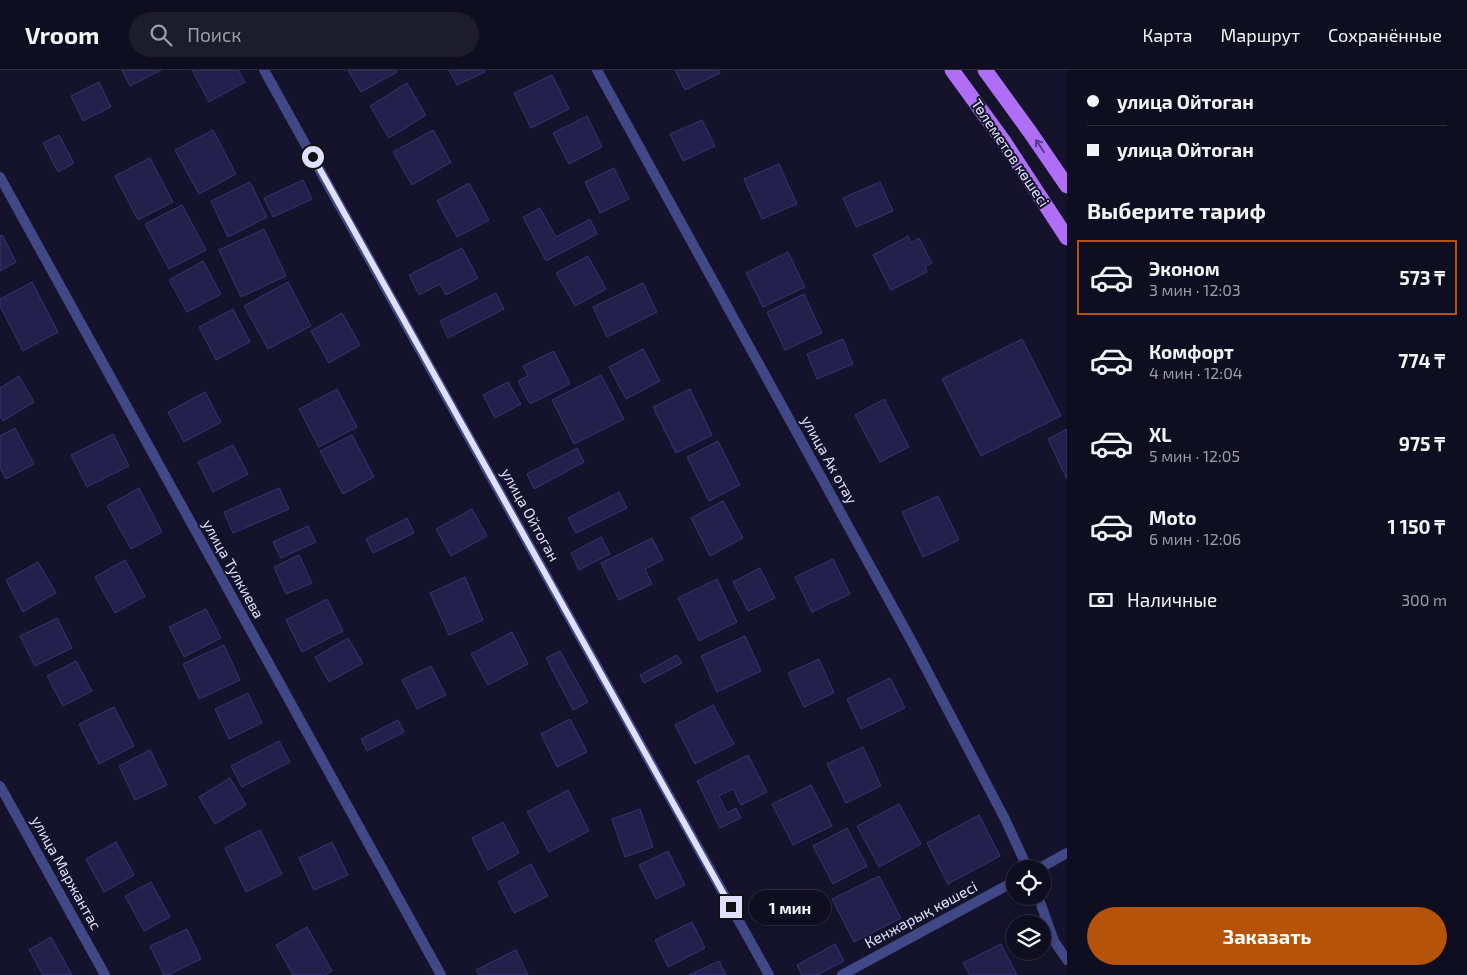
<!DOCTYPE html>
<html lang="ru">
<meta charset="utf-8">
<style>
:root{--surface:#0f0e20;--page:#1d1c2d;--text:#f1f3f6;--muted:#9b9ca5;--line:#2f2e3e;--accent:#b45309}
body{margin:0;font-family:"Exo 2",sans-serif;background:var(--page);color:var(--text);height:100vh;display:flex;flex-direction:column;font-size:19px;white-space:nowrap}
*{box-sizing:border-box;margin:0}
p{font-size:16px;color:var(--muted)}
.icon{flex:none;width:28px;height:28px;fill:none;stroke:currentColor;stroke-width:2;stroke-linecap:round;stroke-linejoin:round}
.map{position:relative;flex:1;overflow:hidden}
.details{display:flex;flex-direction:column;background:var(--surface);width:400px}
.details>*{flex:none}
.hud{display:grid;align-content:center;height:110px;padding:0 20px;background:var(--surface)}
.tools{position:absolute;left:1006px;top:790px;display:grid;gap:10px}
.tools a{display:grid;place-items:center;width:45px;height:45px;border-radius:50%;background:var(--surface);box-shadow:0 2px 8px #0003,0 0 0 1px var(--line);font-size:25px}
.end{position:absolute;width:22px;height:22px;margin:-11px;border:6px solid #dfe0fd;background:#111;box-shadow:0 0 0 2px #111}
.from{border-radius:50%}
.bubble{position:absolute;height:35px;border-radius:18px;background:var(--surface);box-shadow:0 2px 8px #0003,0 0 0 1px var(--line);font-size:16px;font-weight:700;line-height:35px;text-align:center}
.hud b{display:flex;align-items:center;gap:18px;height:48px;font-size:19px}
.hud b+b{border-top:1px solid var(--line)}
.hud i{width:12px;height:12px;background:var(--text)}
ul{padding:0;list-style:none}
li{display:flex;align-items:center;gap:15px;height:75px;margin:0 10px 8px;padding:0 10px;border:2px solid transparent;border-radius:0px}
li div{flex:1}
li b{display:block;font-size:19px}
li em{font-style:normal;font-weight:700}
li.active{border-color:var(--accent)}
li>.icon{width:45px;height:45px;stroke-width:1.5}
h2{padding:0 20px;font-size:22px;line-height:60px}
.pay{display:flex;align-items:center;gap:12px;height:55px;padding:0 20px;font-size:19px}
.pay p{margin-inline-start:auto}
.button{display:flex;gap:10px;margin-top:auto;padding:10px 20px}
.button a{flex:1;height:58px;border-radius:30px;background:var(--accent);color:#fff;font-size:20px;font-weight:700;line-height:58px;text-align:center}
header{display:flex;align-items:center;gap:30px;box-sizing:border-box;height:70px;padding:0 25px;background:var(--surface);border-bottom:1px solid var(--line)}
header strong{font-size:24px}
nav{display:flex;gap:28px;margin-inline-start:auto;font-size:18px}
.search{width:350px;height:45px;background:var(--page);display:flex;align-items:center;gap:12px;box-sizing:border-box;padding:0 18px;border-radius:28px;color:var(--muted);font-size:19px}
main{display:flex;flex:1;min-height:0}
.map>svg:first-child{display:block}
</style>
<header>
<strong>Vroom</strong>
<div class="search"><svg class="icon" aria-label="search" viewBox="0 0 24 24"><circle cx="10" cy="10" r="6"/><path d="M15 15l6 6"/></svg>Поиск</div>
<nav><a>Карта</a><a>Маршрут</a><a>Сохранённые</a></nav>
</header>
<main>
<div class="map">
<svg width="1067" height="905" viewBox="0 0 1067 905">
<rect width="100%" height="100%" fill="#14132b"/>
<g fill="#23204b" stroke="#383475">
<polygon points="122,0 161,0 130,16"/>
<polygon points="192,0 238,0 245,12 209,32"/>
<polygon points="348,0 396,0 397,2 361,22"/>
<polygon points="449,0 484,0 485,2 457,15"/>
<polygon points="675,0 718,0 720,3 685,20"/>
<polygon points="552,5 569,39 531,58 514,23"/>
<polygon points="99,12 111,37 83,51 71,26"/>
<polygon points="407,13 426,45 389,68 370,36"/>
<polygon points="587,46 602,77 569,94 553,63"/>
<polygon points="702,50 715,76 683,91 670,64"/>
<polygon points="213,60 236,104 199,124 175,80"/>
<polygon points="433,60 451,92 412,115 393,82"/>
<polygon points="59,65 74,93 58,102 43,73"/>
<polygon points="150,88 173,132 138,150 115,106"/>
<polygon points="779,94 797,134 762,149 744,109"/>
<polygon points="614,98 629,129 600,143 585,112"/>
<polygon points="303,110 312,129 273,147 264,128"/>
<polygon points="250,112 267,147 228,167 211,131"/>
<polygon points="880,112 893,141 856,157 843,128"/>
<polygon points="469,113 489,150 457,167 437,131"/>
<polygon points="182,135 206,180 169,199 145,154"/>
<polygon points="540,138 556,167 590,149 597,164 546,191 523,147"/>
<polygon points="264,159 286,206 241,227 219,180"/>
<polygon points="2,165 16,192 0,201 0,166"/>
<polygon points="908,166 911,173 919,168 932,193 925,197 927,202 891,220 873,185"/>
<polygon points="462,178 478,208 446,225 440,214 419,225 409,205"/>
<polygon points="788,182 805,217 763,237 746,203"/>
<polygon points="588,186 606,219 575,236 556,203"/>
<polygon points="203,191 221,224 187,242 169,210"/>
<polygon points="32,212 58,262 23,281 0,236 0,229"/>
<polygon points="288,212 311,256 268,279 244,236"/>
<polygon points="643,213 657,242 607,267 593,237"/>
<polygon points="496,223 504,239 448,268 440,251"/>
<polygon points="804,224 822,263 785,280 767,242"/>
<polygon points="233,239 250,272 216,290 199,257"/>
<polygon points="342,243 360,275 329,293 311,261"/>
<polygon points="843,269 853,294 817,309 807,284"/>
<polygon points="1022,269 1061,346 981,386 942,309"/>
<polygon points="643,279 660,311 626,329 609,297"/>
<polygon points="554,281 570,314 530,334 518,311 528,306 523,296"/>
<polygon points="601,305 624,349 574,374 552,330"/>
<polygon points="19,306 34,332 3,351 0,346 0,318"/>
<polygon points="508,312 521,334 495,348 483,325"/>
<polygon points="337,319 357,357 319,377 299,339"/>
<polygon points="690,319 712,365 676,383 653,337"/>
<polygon points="205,322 221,352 184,372 168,342"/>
<polygon points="884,329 909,377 880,392 855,345"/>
<polygon points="15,358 34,394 6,409 0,398 0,366"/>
<polygon points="1067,359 1067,409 1048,369"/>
<polygon points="113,364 129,396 87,417 71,385"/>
<polygon points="352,365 374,407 343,424 320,381"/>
<polygon points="718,371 740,415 709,431 687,387"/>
<polygon points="233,375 248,404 213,422 198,392"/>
<polygon points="577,378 584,392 534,419 527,404"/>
<polygon points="139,418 162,462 131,479 107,436"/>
<polygon points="279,418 289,439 233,463 224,442"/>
<polygon points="619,422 627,438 576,463 568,448"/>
<polygon points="938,426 959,470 923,487 902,442"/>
<polygon points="723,431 743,468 710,486 691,448"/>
<polygon points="472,439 487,466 451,486 436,459"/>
<polygon points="407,448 414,463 373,483 366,469"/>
<polygon points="308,456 316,472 281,488 273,472"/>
<polygon points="601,467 610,484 579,500 571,483"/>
<polygon points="652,468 663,490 645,499 652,514 619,530 601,493"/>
<polygon points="299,485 312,513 286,524 274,497"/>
<polygon points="833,489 850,524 812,542 795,507"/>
<polygon points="125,490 145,526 115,543 95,507"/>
<polygon points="38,492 56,523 23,542 6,510"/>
<polygon points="760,498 775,528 748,541 733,512"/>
<polygon points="465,507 483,550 449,565 430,523"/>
<polygon points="717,509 737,552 699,571 678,528"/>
<polygon points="327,529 343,561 302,582 286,550"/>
<polygon points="206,539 221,568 184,587 169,557"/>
<polygon points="57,548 72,578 35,596 20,566"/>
<polygon points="512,562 528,594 488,615 471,584"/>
<polygon points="745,566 761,601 717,622 701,586"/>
<polygon points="348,568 363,593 329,612 315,587"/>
<polygon points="224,575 240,610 199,629 183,594"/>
<polygon points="560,581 588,632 573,640 546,588"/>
<polygon points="677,585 682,593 644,613 640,605"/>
<polygon points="819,589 834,623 804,637 788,603"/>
<polygon points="76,591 92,621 63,636 47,606"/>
<polygon points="431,596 446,625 417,639 402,610"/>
<polygon points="890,608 905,638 861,659 847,629"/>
<polygon points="248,623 262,653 229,669 215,639"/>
<polygon points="713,635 734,674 695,694 675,655"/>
<polygon points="114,637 134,676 99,694 79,654"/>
<polygon points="570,649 587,682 557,697 541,664"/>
<polygon points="398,650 404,662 367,681 361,669"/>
<polygon points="279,671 290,692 242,717 231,696"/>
<polygon points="863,677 881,716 846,733 827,694"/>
<polygon points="150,680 167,715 135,730 119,696"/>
<polygon points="748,685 767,722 741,735 733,719 719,726 727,743 736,738 741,748 720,758 697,711"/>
<polygon points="230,708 246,735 215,754 199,727"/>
<polygon points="811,715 832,756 793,775 772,734"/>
<polygon points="568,720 589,761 549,782 527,742"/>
<polygon points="899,734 921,774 879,797 857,756"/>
<polygon points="640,739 653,777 625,787 612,749"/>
<polygon points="979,745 1000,786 948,814 927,773"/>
<polygon points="503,752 519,783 488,800 472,768"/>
<polygon points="847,758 867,796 833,814 813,776"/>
<polygon points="260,760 282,804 246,822 225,778"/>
<polygon points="116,772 134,805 104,822 86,789"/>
<polygon points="332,772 348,805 314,820 299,788"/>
<polygon points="668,781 685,815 656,829 639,795"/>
<polygon points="531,794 548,826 514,843 498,812"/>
<polygon points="879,806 901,848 854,872 832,829"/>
<polygon points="151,812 170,847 144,861 125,826"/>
<polygon points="692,852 705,878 668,897 655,870"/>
<polygon points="307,857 332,901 324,905 293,905 276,875"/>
<polygon points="187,859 201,889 168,905 164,905 150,876"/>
<polygon points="51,867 72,905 43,905 29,880"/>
<polygon points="835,874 844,891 817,905 802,905 797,895"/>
<polygon points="1001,874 1017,905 970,905 963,893"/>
<polygon points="516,880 528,905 479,905 476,900"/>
<polygon points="719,891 726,905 689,905"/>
</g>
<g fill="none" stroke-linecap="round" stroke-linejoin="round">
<g stroke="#414887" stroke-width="10">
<path d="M264,0c168,302 338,603 505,905"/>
<polyline points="597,0 912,572 1005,749 1028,799"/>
<polyline points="0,107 441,905"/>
<polyline points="0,716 105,905"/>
<polyline points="1038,799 1067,783"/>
<polyline points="1038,826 1054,871 1067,890"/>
<polyline points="842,905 1015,811"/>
</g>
<g stroke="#b06df6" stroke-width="15">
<polyline points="952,0 1005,73 1067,168"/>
<polyline points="985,0 1030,62 1067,116"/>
</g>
</g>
<defs><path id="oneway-shaft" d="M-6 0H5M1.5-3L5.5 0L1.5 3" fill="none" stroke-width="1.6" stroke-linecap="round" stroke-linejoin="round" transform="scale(1.25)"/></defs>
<use stroke="#5a3b86" href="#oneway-shaft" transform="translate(1040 76) rotate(-124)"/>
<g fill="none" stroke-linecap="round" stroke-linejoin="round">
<polyline stroke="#dfe0fd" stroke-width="6" points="313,87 731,837"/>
</g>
<g text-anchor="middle" stroke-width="4" stroke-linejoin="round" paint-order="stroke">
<g font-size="15" fill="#dfe0fd" stroke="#14132b">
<text transform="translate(1010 83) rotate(56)" y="5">Төлеметов көшесі</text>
<text transform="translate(829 390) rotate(61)" y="5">улица Ак отау</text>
<text transform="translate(530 445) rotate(61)" y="5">улица Ойтоган</text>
<text transform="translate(233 499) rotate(61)" y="5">улица Тулкиева</text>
<text transform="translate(66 803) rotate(61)" y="5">улица Маржантас</text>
<text transform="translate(921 845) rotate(-28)" y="5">Кенжарық көшесі</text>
</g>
</g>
</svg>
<div class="tools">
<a><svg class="icon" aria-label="locate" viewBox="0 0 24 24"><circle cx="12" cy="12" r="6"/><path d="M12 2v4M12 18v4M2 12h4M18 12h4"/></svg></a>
<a><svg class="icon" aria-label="layers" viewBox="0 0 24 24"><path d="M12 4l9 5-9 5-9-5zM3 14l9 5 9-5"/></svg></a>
</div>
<i class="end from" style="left:313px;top:87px"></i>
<i class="end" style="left:731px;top:837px"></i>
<div class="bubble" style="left:749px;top:820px;width:82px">1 мин</div>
</div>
<section class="details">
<div class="hud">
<b><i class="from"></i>улица Ойтоган</b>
<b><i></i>улица Ойтоган</b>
</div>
<h2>Выберите тариф</h2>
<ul>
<li class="active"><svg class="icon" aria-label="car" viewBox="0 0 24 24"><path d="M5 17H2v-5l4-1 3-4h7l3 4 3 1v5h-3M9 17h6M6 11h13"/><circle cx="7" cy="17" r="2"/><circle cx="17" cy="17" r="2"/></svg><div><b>Эконом</b><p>3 мин · 12:03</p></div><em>573 ₸</em></li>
<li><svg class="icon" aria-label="car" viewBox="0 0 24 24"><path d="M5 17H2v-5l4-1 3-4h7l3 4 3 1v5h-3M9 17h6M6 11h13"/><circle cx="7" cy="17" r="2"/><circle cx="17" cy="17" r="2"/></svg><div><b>Комфорт</b><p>4 мин · 12:04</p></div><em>774 ₸</em></li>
<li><svg class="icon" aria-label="car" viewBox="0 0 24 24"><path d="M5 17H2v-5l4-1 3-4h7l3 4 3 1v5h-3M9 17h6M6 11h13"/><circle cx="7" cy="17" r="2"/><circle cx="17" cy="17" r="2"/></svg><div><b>XL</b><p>5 мин · 12:05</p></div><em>975 ₸</em></li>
<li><svg class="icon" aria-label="car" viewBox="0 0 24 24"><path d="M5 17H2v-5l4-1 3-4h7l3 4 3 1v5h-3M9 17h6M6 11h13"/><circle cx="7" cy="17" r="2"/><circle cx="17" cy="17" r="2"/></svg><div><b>Moto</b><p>6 мин · 12:06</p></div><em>1 150 ₸</em></li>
</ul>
<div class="pay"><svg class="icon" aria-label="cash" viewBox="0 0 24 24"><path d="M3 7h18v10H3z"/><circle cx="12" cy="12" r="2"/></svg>Наличные<p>300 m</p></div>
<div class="button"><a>Заказать</a></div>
</section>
</main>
